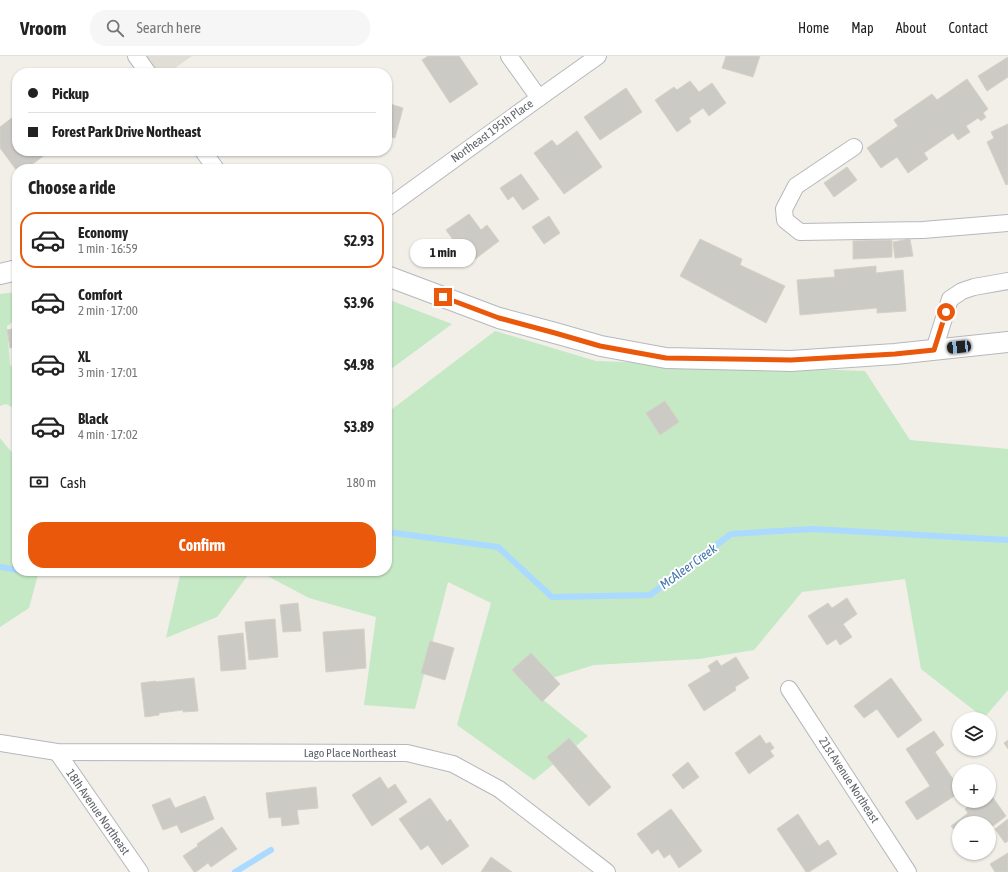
<!DOCTYPE html>
<meta charset="utf-8">
<style>
:root{--surface:#fff;--page:#f6f6f6;--text:#222;--muted:#767676;--line:#e0e0e0;--accent:#ea580c}
body{margin:0;font-family:"Asap Condensed",sans-serif;background:var(--page);color:var(--text);height:100vh;display:flex;flex-direction:column;font-size:15px;white-space:nowrap}
*{box-sizing:border-box;margin:0}
p{font-size:13px;color:var(--muted)}
.icon{flex:none;width:22px;height:22px;fill:none;stroke:currentColor;stroke-width:2;stroke-linecap:round;stroke-linejoin:round}
.map{position:relative;flex:1;overflow:hidden}
.details{position:absolute;left:12px;top:108px;width:380px;height:412px;display:flex;flex-direction:column;background:var(--surface);border-radius:16px;box-shadow:0 1px 3px #0004}
.details>*{flex:none}
.hud{position:absolute;left:12px;top:12px;width:380px;height:88px;border-radius:16px;box-shadow:0 1px 3px #0004;display:grid;align-content:center;height:88px;padding:0 16px;background:var(--surface)}
.controls{position:absolute;left:952px;top:656px;display:grid;gap:8px}
.controls a{display:grid;place-items:center;width:44px;height:44px;border-radius:50%;background:var(--surface);box-shadow:0 1px 3px #0004;font-size:20px}
.end{position:absolute;width:18px;height:18px;margin:-9px;border:5px solid #ea580c;background:#fff;box-shadow:0 0 0 2px #fff}
.from{border-radius:50%}
.bubble{position:absolute;height:28px;border-radius:14px;background:var(--surface);box-shadow:0 1px 3px #0004;font-size:13px;font-weight:700;line-height:28px;text-align:center}
.car{position:absolute;width:12px;height:24px;margin:-12px -6px;border-radius:5px;box-shadow:0 0 3px 1px #0007;background:linear-gradient(#222 24%,#8ab4d8 0 40%,#222 0 76%,#8ab4d8 0 86%,#222 0)}
.hud b{display:flex;align-items:center;gap:14px;height:38px;font-size:15px}
.hud b+b{border-top:1px solid var(--line)}
.hud i{width:10px;height:10px;background:var(--text)}
ul{padding:0;list-style:none}
li{display:flex;align-items:center;gap:12px;height:56px;margin:0 8px 6px;padding:0 8px;border:2px solid transparent;border-radius:16px}
li div{flex:1}
li b{display:block;font-size:15px}
li em{font-style:normal;font-weight:700}
li.current{border-color:var(--accent)}
li>.icon{width:36px;height:36px;stroke-width:1.5}
h2{padding:0 16px;font-size:18px;line-height:48px}
.pay{display:flex;align-items:center;gap:10px;height:44px;padding:0 16px;font-size:15px}
.pay p{margin-inline-start:auto}
.action{display:flex;gap:8px;margin-top:auto;padding:8px 16px}
.action a{flex:1;height:46px;border-radius:16px;background:var(--accent);color:#fff;font-size:16px;font-weight:700;line-height:46px;text-align:center}
header{display:flex;align-items:center;gap:24px;box-sizing:border-box;height:56px;padding:0 20px;background:var(--surface);border-bottom:1px solid var(--line)}
header strong{font-size:19px}
nav{display:flex;gap:22px;margin-inline-start:auto;font-size:14px}
.search{width:280px;height:36px;background:var(--page);display:flex;align-items:center;gap:10px;box-sizing:border-box;padding:0 14px;border-radius:16px;color:var(--muted);font-size:15px}
.map>svg:first-child{display:block}
</style>
<header>
<strong>Vroom</strong>
<div class="search"><svg class="icon" aria-label="search" viewBox="0 0 24 24"><circle cx="10" cy="10" r="6"/><path d="M15 15l6 6"/></svg>Search here</div>
<nav><a>Home</a><a>Map</a><a>About</a><a>Contact</a></nav>
</header>
<div class="map">
<svg width="1008" height="816" viewBox="0 0 1008 816">
<rect width="100%" height="100%" fill="#f1efe8"/>
<polygon fill="#e1ded6" points="144,0 192,0 168,17 156,17"/>
<g fill="#c5e8c5">
<polygon points="17,236 17,263 7,270 10,309 17,313 17,354 6,348 0,350 0,238"/>
<polygon points="387,243 452,268 387,316"/>
<polygon points="495,275 596,305 865,315 910,384 1008,393 1008,634 984,662 921,613 905,523 802,536 754,594 699,603 594,609 526,630 588,680 534,724 457,669 491,547 448,526 415,653 364,649 376,561 309,542 258,515 387,515 387,357"/>
<polygon points="0,382 8,392 17,402 17,515 39,515 29,552 0,571"/>
<polygon points="181,515 251,515 217,561 166,582"/>
</g>
<g fill="none" stroke-linecap="round" stroke-linejoin="round">
<g stroke="#aadaff" stroke-width="6">
<polyline points="387,476 498,491 552,541 650,539 731,478 813,473 1008,484"/>
<polyline points="0,511 17,514"/>
<polyline points="235,816 271,794"/>
</g>
</g>
<g fill="#cccac5" stroke="#d6d1c6">
<polygon points="428,0 459,0 478,28 450,47 422,4"/>
<polygon points="726,0 760,0 753,21 722,12"/>
<polygon points="1008,1 1008,21 987,35 978,20"/>
<polygon points="967,23 988,53 983,57 986,61 981,65 978,62 966,70 970,76 958,84 953,77 924,97 928,103 908,117 897,101 881,112 867,92 898,70 894,64 932,38 937,44"/>
<polygon points="690,25 699,36 712,27 726,47 709,60 703,52 689,62 691,66 677,76 655,44 674,31 677,34"/>
<polygon points="626,32 642,56 600,84 584,61"/>
<polygon points="387,47 403,52 395,82 387,80"/>
<polygon points="17,58 17,95 50,95 26,113 17,113 17,115 0,92 0,71"/>
<polygon points="1008,68 1008,128 1006,129 987,86 994,82 991,76"/>
<polygon points="577,75 602,111 564,138 534,97 552,84 557,90"/>
<polygon points="847,111 857,124 834,141 824,127"/>
<polygon points="521,118 539,143 523,154 513,140 508,144 500,132"/>
<polygon points="469,158 481,174 487,169 499,185 470,207 446,174"/>
<polygon points="549,160 560,177 544,188 532,171"/>
<polygon points="700,183 742,203 740,209 785,230 766,267 680,220"/>
<polygon points="910,183 913,200 895,202 893,186"/>
<polygon points="892,184 892,201 853,203 853,185"/>
<polygon points="876,210 876,217 903,214 906,255 877,257 877,252 800,259 797,224 835,221 834,214"/>
<polygon points="17,272 17,291 10,292 7,274"/>
<polygon points="665,345 679,366 660,379 646,357"/>
<polygon points="847,542 857,558 843,568 852,581 840,589 836,583 827,589 808,560 828,547 832,552"/>
<polygon points="298,547 301,575 283,576 280,549"/>
<polygon points="275,563 278,601 249,604 245,566"/>
<polygon points="364,573 366,612 326,616 323,576"/>
<polygon points="243,577 246,613 221,615 218,580"/>
<polygon points="430,585 454,592 445,624 421,617"/>
<polygon points="531,597 560,628 542,646 512,614"/>
<polygon points="736,601 749,622 735,631 736,634 704,655 688,629 711,615 708,610 717,604 721,610"/>
<polygon points="194,622 198,655 183,656 183,654 159,657 159,659 145,661 141,627 156,625 156,626"/>
<polygon points="891,622 922,664 898,682 877,653 864,662 854,650"/>
<polygon points="934,675 944,689 935,696 959,732 959,737 917,764 905,746 930,730 906,693"/>
<polygon points="760,679 766,688 770,686 774,692 770,695 774,700 749,718 735,697"/>
<polygon points="569,682 611,731 589,750 547,701"/>
<polygon points="1008,684 1008,693 1004,687"/>
<polygon points="688,706 699,721 683,733 672,719"/>
<polygon points="380,721 388,733 395,728 407,746 372,770 352,739"/>
<polygon points="316,731 318,752 297,754 299,768 282,770 281,761 269,762 266,737"/>
<polygon points="989,736 1006,760 989,773 989,767 959,767 959,780 951,770 968,757 965,753 975,745 989,745"/>
<polygon points="205,740 214,763 181,777 177,769 163,774 152,749 170,742 175,752"/>
<polygon points="430,742 447,766 450,763 469,790 442,809 428,789 421,794 399,763"/>
<polygon points="671,753 702,795 679,812 670,798 664,802 658,793 652,798 637,778"/>
<polygon points="798,758 819,790 828,784 837,798 809,816 806,816 777,773"/>
<polygon points="1008,763 1008,785 1005,787 995,773"/>
<polygon points="222,771 237,793 211,811 208,807 196,816 194,816 183,800 198,790 197,788"/>
<polygon points="1008,797 1008,816 995,816 990,808"/>
<polygon points="491,801 512,816 481,816"/>
</g>
<g fill="none" stroke-linecap="round" stroke-linejoin="round">
<g stroke="#b5b8bc" stroke-width="18">
<g id="minor">
<polyline points="136,0 148,17"/>
<polyline points="509,0 539,42"/>
<polyline points="854,91 796,130 784,153 785,164 800,176 923,174 1008,167"/>
<polyline points="203,95 216,113"/>
<polyline points="387,152 539,42 598,0"/>
<polyline points="934,294 950,243 962,235 974,231 1008,225"/>
<polyline points="789,633 908,816"/>
<polyline points="0,687 57,696 407,697 453,708 499,733 607,816"/>
<polyline points="57,696 140,816"/>
</g>
</g>
<g stroke="#b5b8bc" stroke-width="22">
<g id="tertiary">
<polyline points="0,218 17,214"/>
<polyline points="387,220 499,262 555,277 601,290 666,302 791,305 895,298 1008,286"/>
</g>
</g>
<use href="#minor" stroke="#fff" stroke-width="16"/>
<use href="#tertiary" stroke="#fff" stroke-width="20"/>
</g>
<g fill="none" stroke-linecap="round" stroke-linejoin="round">
<polyline stroke="#ea580c" stroke-width="5" points="443,241 499,262 555,277 600,290 666,302 791,304 895,298 934,294 946,256"/>
</g>
<g text-anchor="middle" stroke-width="4" stroke-linejoin="round" paint-order="stroke">
<g font-size="12" fill="#5f6368" stroke="#fff">
<text transform="translate(492 75) rotate(-36)" y="4">Northeast 195th Place</text>
<text x="350" y="701">Lago Place Northeast</text>
<text transform="translate(849 724) rotate(57)" y="4">21st Avenue Northeast</text>
<text transform="translate(98 756) rotate(55)" y="4">18th Avenue Northeast</text>
</g>
<g font-size="13" font-style="italic" fill="#4174aa" stroke="#fff">
<text transform="translate(688 510) rotate(-36)" y="5">McAleer Creek</text>
</g>
</g>
</svg>
<div class="controls">
<a><svg class="icon" aria-label="layers" viewBox="0 0 24 24"><path d="M12 4l9 5-9 5-9-5zM3 14l9 5 9-5"/></svg></a>
<a>+</a>
<a>−</a>
</div>
<i class="end from" style="left:946px;top:256px"></i>
<i class="end" style="left:443px;top:241px"></i>
<div class="bubble" style="left:410px;top:183px;width:66px">1 min</div>
<i class="car" style="left:959px;top:291px;rotate:264deg"></i>
<div class="hud">
<b><i class="from"></i>Pickup</b>
<b><i></i>Forest Park Drive Northeast</b>
</div>
<section class="details">
<h2>Choose a ride</h2>
<ul>
<li class="current"><svg class="icon" aria-label="car" viewBox="0 0 24 24"><path d="M5 17H2v-5l4-1 3-4h7l3 4 3 1v5h-3M9 17h6M6 11h13"/><circle cx="7" cy="17" r="2"/><circle cx="17" cy="17" r="2"/></svg><div><b>Economy</b><p>1 min · 16:59</p></div><em>$2.93</em></li>
<li><svg class="icon" aria-label="car" viewBox="0 0 24 24"><path d="M5 17H2v-5l4-1 3-4h7l3 4 3 1v5h-3M9 17h6M6 11h13"/><circle cx="7" cy="17" r="2"/><circle cx="17" cy="17" r="2"/></svg><div><b>Comfort</b><p>2 min · 17:00</p></div><em>$3.96</em></li>
<li><svg class="icon" aria-label="car" viewBox="0 0 24 24"><path d="M5 17H2v-5l4-1 3-4h7l3 4 3 1v5h-3M9 17h6M6 11h13"/><circle cx="7" cy="17" r="2"/><circle cx="17" cy="17" r="2"/></svg><div><b>XL</b><p>3 min · 17:01</p></div><em>$4.98</em></li>
<li><svg class="icon" aria-label="car" viewBox="0 0 24 24"><path d="M5 17H2v-5l4-1 3-4h7l3 4 3 1v5h-3M9 17h6M6 11h13"/><circle cx="7" cy="17" r="2"/><circle cx="17" cy="17" r="2"/></svg><div><b>Black</b><p>4 min · 17:02</p></div><em>$3.89</em></li>
</ul>
<div class="pay"><svg class="icon" aria-label="cash" viewBox="0 0 24 24"><path d="M3 7h18v10H3z"/><circle cx="12" cy="12" r="2"/></svg>Cash<p>180 m</p></div>
<div class="action"><a>Confirm</a></div>
</section>
</div>
